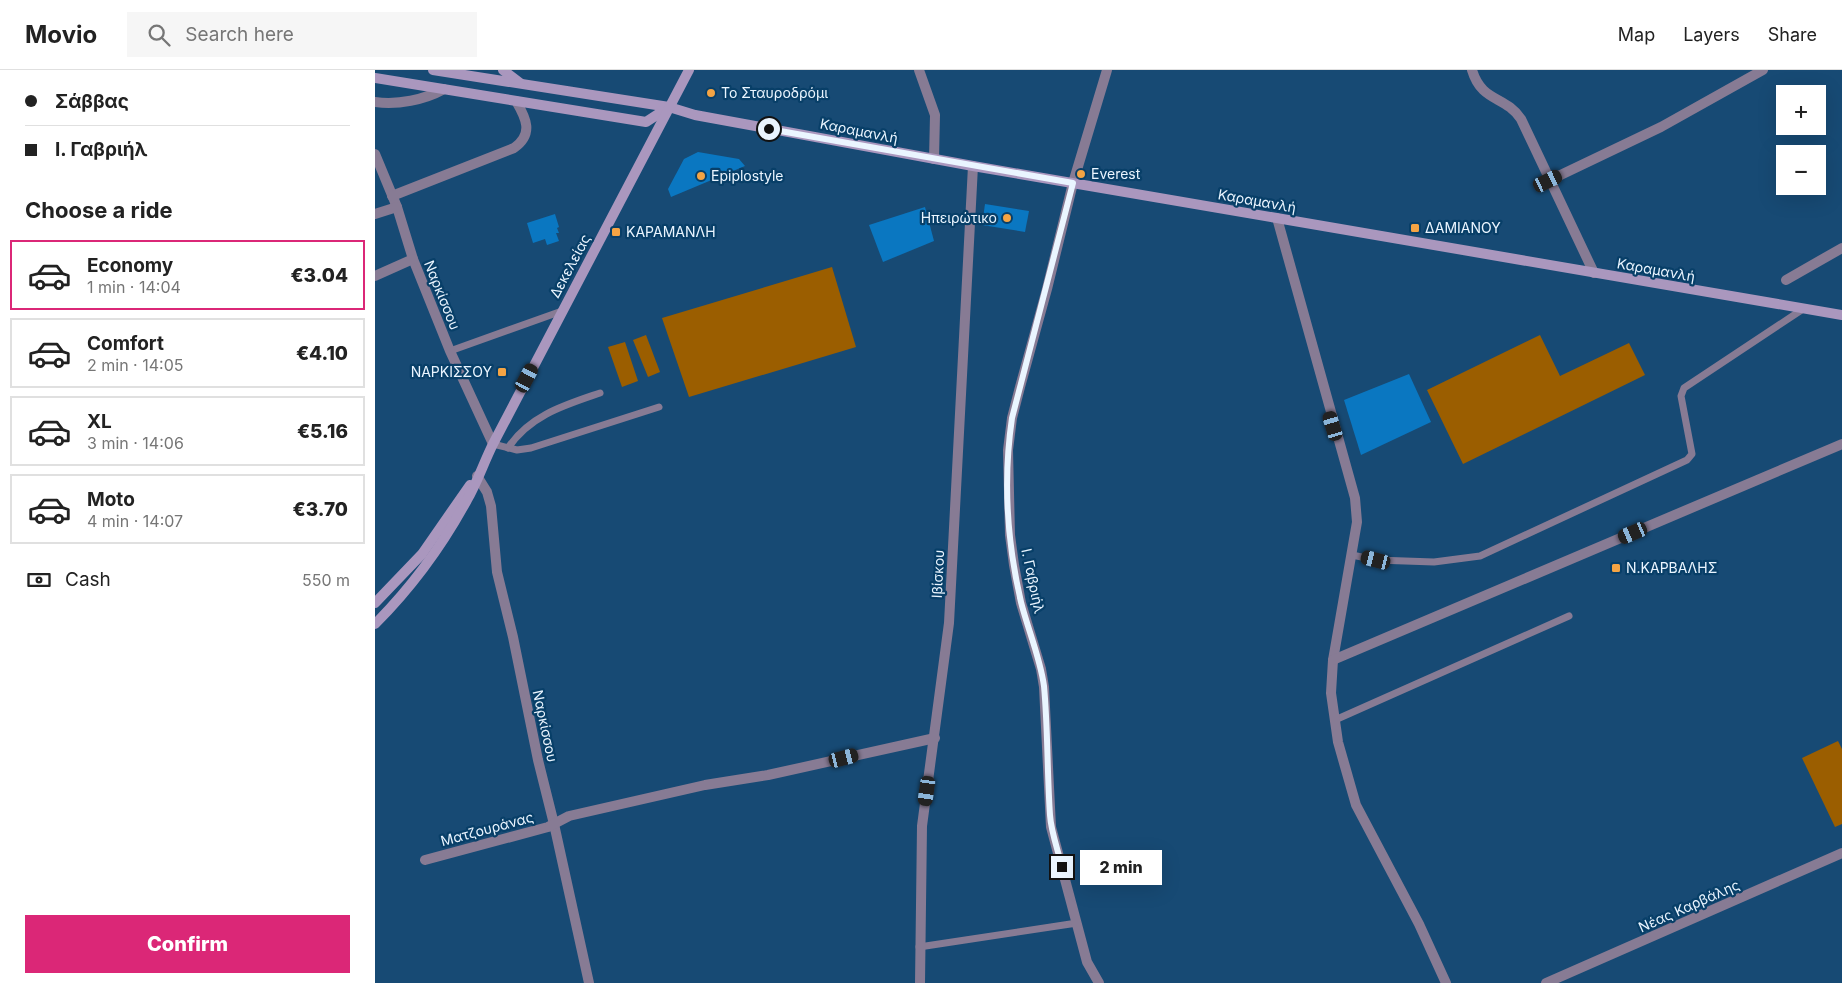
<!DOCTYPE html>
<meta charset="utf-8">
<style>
:root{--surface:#fff;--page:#f6f6f6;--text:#222;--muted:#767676;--line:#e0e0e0;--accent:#db2777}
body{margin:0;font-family:Inter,sans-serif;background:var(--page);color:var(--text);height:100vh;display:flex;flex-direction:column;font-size:19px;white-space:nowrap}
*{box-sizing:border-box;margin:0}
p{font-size:16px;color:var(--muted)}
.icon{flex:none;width:28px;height:28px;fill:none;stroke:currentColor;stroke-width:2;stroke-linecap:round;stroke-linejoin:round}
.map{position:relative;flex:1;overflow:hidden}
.sheet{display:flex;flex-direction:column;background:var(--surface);width:375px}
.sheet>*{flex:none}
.hud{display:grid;align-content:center;height:110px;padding:0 25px;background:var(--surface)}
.buttons{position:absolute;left:1401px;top:15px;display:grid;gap:10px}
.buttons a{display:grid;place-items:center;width:50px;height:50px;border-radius:0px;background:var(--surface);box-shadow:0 5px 20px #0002;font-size:25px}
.end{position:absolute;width:22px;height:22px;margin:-11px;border:6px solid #eaf5ff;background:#111;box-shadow:0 0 0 2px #111}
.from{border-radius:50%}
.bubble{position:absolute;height:35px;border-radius:0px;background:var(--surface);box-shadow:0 5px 20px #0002;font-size:16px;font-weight:800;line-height:35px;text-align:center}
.car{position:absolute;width:15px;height:30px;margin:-15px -8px;border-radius:6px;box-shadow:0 0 4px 1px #0007;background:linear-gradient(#222 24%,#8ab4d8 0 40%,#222 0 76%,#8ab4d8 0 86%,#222 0)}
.hud b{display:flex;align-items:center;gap:18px;height:48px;font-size:19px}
.hud b+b{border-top:1px solid var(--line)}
.hud i{width:12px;height:12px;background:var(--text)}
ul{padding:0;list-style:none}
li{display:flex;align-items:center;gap:15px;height:70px;margin:0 10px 8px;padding:0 15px;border:2px solid var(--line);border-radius:0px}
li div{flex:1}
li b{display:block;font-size:19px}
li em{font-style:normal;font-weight:800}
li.current{border-color:var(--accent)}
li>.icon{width:45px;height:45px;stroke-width:1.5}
h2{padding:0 25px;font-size:22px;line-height:60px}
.pay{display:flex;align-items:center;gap:12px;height:55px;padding:0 25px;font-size:19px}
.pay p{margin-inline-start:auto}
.cta{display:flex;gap:10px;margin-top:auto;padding:10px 25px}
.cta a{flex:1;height:58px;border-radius:0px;background:var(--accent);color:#fff;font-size:20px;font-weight:800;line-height:58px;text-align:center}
header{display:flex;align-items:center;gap:30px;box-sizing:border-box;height:70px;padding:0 25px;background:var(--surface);border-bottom:1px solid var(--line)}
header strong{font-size:24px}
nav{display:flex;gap:28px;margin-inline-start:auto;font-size:18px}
.search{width:350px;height:45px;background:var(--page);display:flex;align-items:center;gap:12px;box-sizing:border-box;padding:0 18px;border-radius:0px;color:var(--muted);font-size:19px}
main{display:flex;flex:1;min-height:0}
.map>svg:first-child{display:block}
</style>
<header>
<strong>Movio</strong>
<div class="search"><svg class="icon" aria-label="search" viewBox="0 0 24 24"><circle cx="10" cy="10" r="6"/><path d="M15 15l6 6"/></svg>Search here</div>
<nav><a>Map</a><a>Layers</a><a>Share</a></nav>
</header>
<main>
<section class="sheet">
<div class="hud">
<b><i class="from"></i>Σάββας</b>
<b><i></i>Ι. Γαβριήλ</b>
</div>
<h2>Choose a ride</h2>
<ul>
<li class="current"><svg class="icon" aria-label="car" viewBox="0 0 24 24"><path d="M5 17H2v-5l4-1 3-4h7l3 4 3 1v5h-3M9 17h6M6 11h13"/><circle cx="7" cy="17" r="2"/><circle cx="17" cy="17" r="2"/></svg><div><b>Economy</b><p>1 min · 14:04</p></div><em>€3.04</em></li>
<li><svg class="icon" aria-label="car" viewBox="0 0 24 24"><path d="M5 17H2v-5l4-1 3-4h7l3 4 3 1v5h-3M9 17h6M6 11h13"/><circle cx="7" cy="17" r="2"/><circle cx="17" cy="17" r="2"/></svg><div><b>Comfort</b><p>2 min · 14:05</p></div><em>€4.10</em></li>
<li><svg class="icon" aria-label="car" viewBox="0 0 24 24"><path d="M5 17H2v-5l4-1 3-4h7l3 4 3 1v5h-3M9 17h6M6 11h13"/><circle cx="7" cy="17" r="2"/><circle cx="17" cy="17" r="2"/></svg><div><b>XL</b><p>3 min · 14:06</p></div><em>€5.16</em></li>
<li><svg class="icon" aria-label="car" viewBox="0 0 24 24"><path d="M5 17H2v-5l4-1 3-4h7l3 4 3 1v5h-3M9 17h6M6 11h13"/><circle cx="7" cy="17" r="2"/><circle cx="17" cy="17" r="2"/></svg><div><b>Moto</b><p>4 min · 14:07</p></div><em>€3.70</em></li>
</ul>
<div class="pay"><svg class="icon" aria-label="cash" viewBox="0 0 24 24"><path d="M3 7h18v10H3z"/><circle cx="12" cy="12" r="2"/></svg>Cash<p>550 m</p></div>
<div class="cta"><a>Confirm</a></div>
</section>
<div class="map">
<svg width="1467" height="913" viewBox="0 0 1467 913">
<rect width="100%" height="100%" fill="#174a74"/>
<g fill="#9b5e00">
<polygon points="457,197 481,277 314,327 287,248"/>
<polygon points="271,265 285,302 273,307 258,270"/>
<polygon points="1165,265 1185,306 1254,273 1270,305 1088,394 1052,320"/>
<polygon points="250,272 263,311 247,317 233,277"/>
<polygon points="1463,671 1467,679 1467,754 1460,757 1427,688"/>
</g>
<g fill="#0a77c1">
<polygon points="323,82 364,89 370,96 296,127 293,119 309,89"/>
<polygon points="610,134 654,141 650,162 607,155"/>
<polygon points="550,137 559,171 508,192 494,155"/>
<polygon points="180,144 184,157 182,158 184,163 181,163 184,171 172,175 170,169 158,173 152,153"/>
<polygon points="1034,304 1056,352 986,385 969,330"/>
</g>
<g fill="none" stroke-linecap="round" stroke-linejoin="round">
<g stroke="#877b94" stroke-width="7">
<polyline points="75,281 187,241"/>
<polyline points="118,374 142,380 156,378 284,337"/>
<path d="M133,378c22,-33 57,-43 92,-55"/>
<polyline points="977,485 1001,490 1059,492 1105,486 1312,390 1317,384 1306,326 1309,318 1428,239"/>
<polyline points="960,650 1194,546"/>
<polyline points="544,877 702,853"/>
</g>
<g stroke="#877b94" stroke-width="10">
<polyline points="544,0 560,45 559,89"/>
<path d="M1097,0c10,33 33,25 49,49l73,154"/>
<path d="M0,32c23,3 49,-2 69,-13"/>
<polyline points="0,84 22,137 38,189 75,281 118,374"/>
<polyline points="1173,111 1286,57 1388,0"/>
<path d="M17,126l122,-48c20,-14 12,-30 2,-47"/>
<polyline points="0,144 22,137"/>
<polyline points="902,148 980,428 982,452 958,590 956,623 963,672 981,735 1044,854 1071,913"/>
<polyline points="0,206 38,189"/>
<polyline points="1411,210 1467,178"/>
<polyline points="102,406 112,422 116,436 122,502 138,567 163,690 179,754 214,913"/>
<polyline points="958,590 1467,374"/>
<polyline points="50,790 173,757 194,746 330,715 393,705 560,668"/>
<polyline points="724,913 712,892 676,757 669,617 666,599 646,533 639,495 635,465 633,380 637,348 645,317 672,219 698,113 732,0"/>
<polyline points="1171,913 1467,783"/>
</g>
<polyline stroke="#877b94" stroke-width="10" points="545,913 547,756 574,553 598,96"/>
<g stroke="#aa97be" stroke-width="10">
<polyline points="58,0 294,37 320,45 598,96 1467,245"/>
<polyline points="128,0 145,13"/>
<polyline points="0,8 271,52 294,37"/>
<polyline points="0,533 47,484 95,415"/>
<path d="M0,554c37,-37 67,-78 92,-124 10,-17 17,-38 26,-56l196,-374"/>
</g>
</g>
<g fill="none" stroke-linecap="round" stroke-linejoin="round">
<path stroke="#eaf5ff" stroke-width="6" d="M394,59l304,54 -61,235c-9,61 -5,124 9,184 7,28 19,55 23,84 4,43 3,86 6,129 1,17 8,35 12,52"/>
</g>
<g fill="#f4a444" stroke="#083f68" stroke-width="2">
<circle cx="336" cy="23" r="5"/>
<circle cx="706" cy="104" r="5"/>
<circle cx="326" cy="106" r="5"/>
<circle cx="632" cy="148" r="5"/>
<rect x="1035" y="153" width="10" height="10" rx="2.5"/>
<rect x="236" y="157" width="10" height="10" rx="2.5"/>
<rect x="122" y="297" width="10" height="10" rx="2.5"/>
<rect x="1236" y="493" width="10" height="10" rx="2.5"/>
</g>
<g text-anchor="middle" stroke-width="4.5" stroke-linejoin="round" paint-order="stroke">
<g font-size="14" fill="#eaf5ff" stroke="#083f68" text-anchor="start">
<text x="346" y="28">Το Σταυροδρόμι</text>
<text x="716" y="109">Everest</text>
<text x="336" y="111">Epiplostyle</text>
<text x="622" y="153" text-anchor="end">Ηπειρώτικο</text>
<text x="1050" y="163">ΔΑΜΙΑΝΟΥ</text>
<text x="251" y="167">ΚΑΡΑΜΑΝΛΗ</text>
<text x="117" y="307" text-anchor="end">ΝΑΡΚΙΣΣΟΥ</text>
<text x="1251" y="503">Ν.ΚΑΡΒΑΛΗΣ</text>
</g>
<g font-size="14" fill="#eaf5ff" stroke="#083f68">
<text transform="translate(484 61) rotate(11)" y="5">Καραμανλή</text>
<text transform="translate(882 131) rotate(10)" y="5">Καραμανλή</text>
<text transform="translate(195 196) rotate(-62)" y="5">Δεκελείας</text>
<text transform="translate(1281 200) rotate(10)" y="5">Καραμανλή</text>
<text transform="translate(67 225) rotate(68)" y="5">Ναρκίσσου</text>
<text transform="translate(563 504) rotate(-87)" y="5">Ιβίσκου</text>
<text transform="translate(658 511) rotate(78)" y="5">Ι. Γαβριήλ</text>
<text transform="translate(170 656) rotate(78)" y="5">Ναρκίσσου</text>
<text transform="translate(112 759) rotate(-15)" y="5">Ματζουράνας</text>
<text transform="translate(1314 836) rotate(-24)" y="5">Νέας Καρβάλης</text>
</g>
</g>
</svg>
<div class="buttons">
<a>+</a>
<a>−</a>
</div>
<i class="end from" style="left:394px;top:59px"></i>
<i class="end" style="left:687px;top:797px"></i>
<div class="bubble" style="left:705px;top:780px;width:82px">2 min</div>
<i class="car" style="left:1173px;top:111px;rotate:64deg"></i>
<i class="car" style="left:152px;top:308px;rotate:28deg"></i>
<i class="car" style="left:958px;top:356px;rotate:343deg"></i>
<i class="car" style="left:1258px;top:463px;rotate:247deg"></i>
<i class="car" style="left:1001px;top:490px;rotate:284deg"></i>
<i class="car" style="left:469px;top:688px;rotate:76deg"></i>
<i class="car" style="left:552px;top:721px;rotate:188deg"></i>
</div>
</main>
